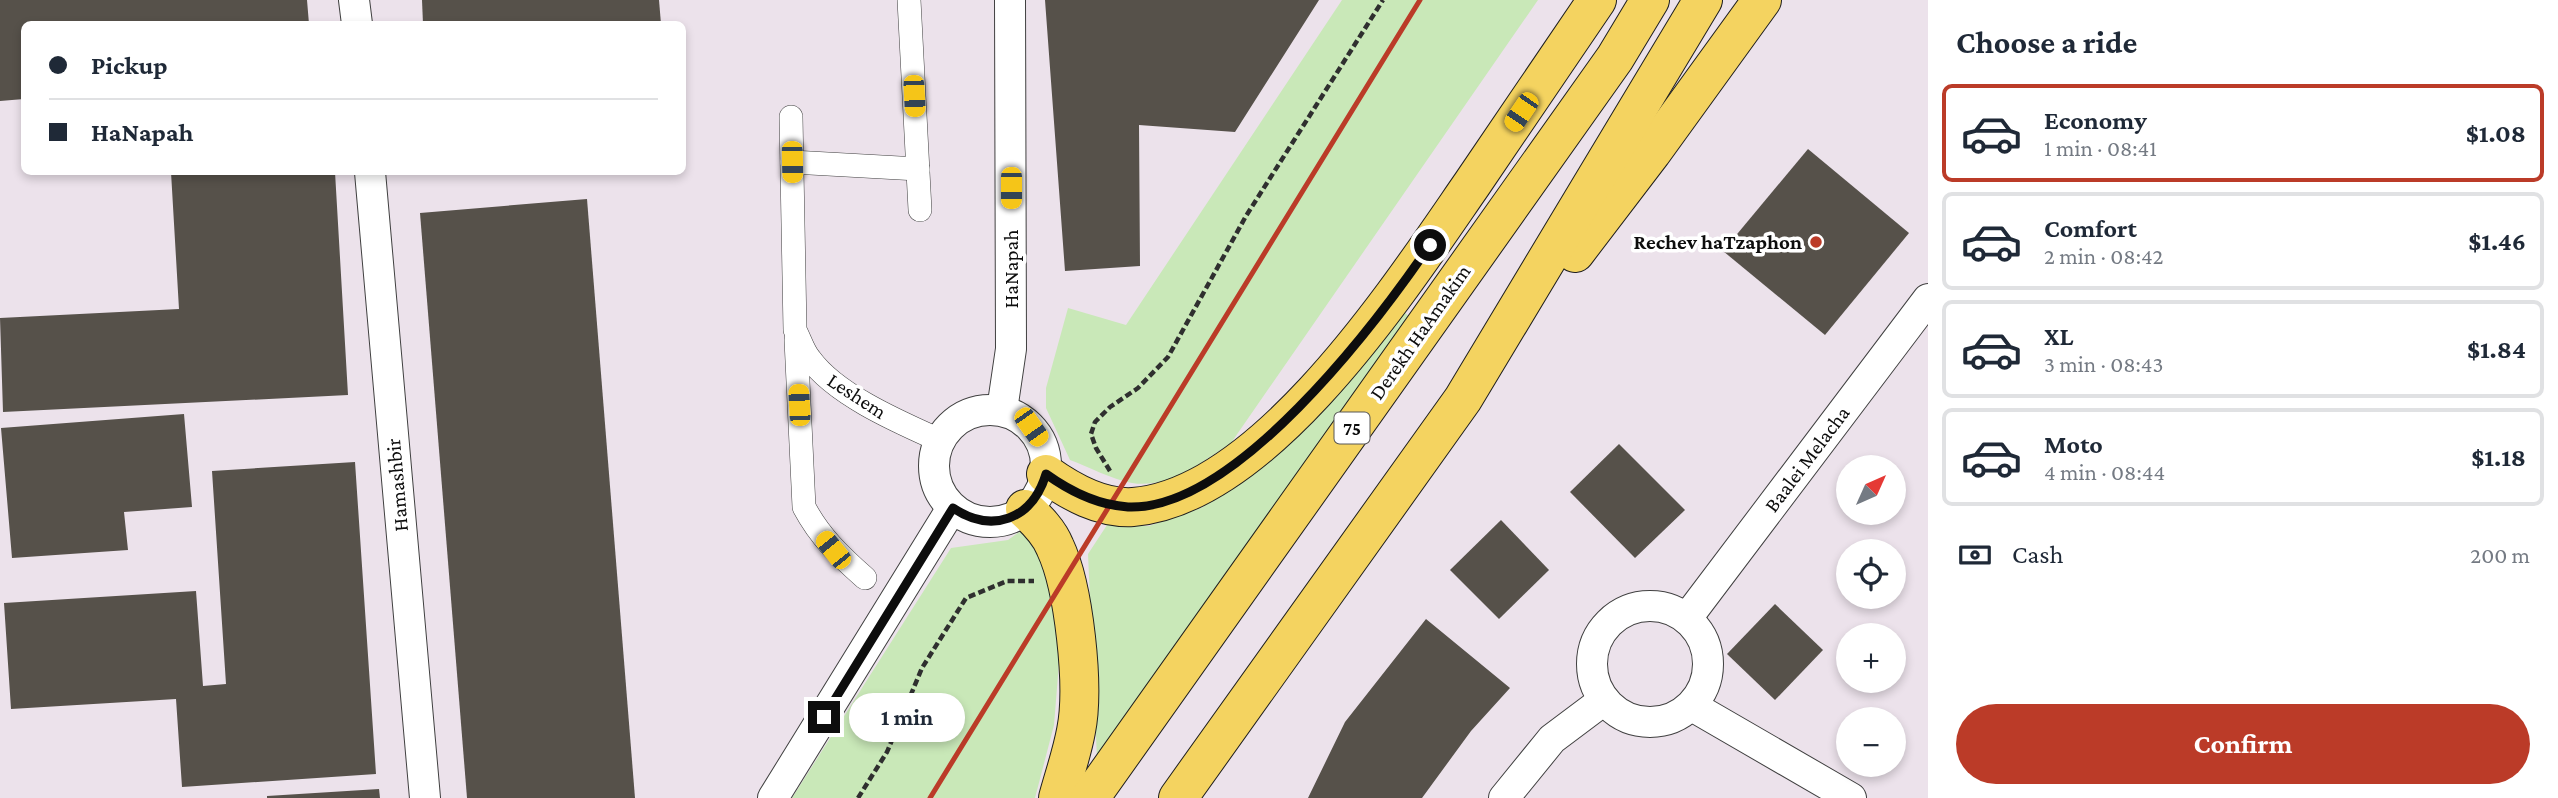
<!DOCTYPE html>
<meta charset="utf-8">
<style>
:root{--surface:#fff;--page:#f6f6f7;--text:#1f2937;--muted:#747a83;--line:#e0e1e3;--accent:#bb3b28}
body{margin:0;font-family:"Crimson Pro",serif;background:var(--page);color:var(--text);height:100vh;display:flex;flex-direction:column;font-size:26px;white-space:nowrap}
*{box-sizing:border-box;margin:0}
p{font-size:23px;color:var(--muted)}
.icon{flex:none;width:38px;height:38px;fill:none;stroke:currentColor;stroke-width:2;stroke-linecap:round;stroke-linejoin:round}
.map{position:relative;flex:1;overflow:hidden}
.side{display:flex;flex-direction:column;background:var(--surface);width:630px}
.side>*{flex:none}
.banner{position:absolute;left:21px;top:21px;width:665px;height:154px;border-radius:10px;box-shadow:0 4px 10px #0003;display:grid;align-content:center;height:154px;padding:0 28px;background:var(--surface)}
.needle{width:46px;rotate:45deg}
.tools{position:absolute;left:1836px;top:455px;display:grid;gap:14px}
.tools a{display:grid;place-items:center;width:70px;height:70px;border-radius:50%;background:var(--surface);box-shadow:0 4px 10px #0003;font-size:35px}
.end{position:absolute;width:32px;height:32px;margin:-16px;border:9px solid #0d0d0d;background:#fff;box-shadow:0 0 0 4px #fff}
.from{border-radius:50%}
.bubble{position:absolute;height:49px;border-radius:24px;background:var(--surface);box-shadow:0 4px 10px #0003;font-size:23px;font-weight:700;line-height:49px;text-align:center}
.car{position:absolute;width:21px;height:42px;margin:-21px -10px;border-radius:9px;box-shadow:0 0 5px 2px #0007;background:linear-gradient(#f5c518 24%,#345 0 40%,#f5c518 0 76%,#345 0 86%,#f5c518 0)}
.banner b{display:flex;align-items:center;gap:24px;height:66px;font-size:26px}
.banner b+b{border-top:2px solid var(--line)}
.banner i{width:18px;height:18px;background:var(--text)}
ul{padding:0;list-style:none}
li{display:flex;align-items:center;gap:21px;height:98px;margin:0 14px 10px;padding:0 14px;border:4px solid var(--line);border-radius:10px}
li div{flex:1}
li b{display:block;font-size:26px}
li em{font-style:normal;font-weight:700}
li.on{border-color:var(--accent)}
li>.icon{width:63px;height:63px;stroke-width:1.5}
h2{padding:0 28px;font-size:32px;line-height:84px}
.pay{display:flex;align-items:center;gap:18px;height:77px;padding:0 28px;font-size:26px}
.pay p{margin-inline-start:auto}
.primary-button{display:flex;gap:14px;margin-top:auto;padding:14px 28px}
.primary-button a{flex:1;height:80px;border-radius:42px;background:var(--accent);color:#fff;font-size:28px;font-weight:700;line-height:80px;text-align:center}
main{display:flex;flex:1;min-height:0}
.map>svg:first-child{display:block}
</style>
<main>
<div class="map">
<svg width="1928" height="798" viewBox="0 0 1928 798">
<rect width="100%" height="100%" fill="#fffeee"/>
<path fill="#ece2eb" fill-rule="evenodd" d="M0,0h1928v798h-1928zM24,24h658v148h-658zM1848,467h46v46h-46zM1848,551h46v46h-46zM1848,635h46v46h-46zM1848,719h46v46h-46z"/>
<g fill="#c9e8b8">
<path d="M1342,0h196l-307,443c-29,19 -62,46 -99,40 -21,-4 -43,-16 -62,-23l-24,-52v-20l22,-80 58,17z"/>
<polygon points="1398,307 1411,318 1097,759 1088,554 1107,525 1149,526 1203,507 1299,427"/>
<polygon points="1030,524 1057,607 1059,663 1054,725 1035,798 792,798 951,548 1008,540"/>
</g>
<g fill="#56514a">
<polygon points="0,0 307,0 309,24 24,24 24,99 0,101"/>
<polygon points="422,0 659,0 661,24 423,24"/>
<polygon points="1045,0 1319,0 1235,132 1139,125 1140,266 1065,271"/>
<polygon points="1808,149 1909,233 1825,335 1723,251"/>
<polygon points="171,172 335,172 348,395 3,412 0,318 179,309"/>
<polygon points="587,199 635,798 467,798 420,213"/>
<polygon points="184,414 192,507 124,512 128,550 12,558 1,428"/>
<polygon points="1619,444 1685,510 1635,558 1570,492"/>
<polygon points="355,462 376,774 182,787 176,699 11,709 4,603 196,591 203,686 226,684 212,471"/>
<polygon points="1501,520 1549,570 1499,619 1450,570"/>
<polygon points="1775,604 1823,650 1775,700 1727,654"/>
<polygon points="1426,619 1510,688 1471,731 1422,798 1308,798 1345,722"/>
<polygon points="379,789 380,798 267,798 267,796"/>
</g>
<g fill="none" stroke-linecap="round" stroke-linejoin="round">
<g stroke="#404040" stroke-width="24">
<g id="minor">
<polyline points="909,0 920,210"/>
<path d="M791,117l4,213c5,9 8,21 15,29 26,36 89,63 129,81"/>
<polyline points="792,162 918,169"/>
<path d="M796,340l8,167c16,30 36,49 61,71"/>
</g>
</g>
<g stroke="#404040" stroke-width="32">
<g id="tertiary">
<polyline points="354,0 357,24"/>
<polyline points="370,172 425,798"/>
<circle cx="990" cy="466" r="56"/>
<polyline points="1002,410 1011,349 1010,0"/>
<circle cx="1650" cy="664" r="58"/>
<polyline points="1687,618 1928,299"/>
<polyline points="1692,706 1851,798"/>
<polyline points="773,798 952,508"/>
<polyline points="1504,798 1552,739 1604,700"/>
</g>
</g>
<g stroke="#1e1e1e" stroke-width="40">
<g id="trunk">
<polyline points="1575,253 1652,152 1762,0"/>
<path d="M1046,474c25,18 55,35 87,33 133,-11 269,-222 339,-323 42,-61 83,-123 125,-184"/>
<path d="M1025,509c12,11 24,23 30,38 19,40 30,140 21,184 -4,22 -12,45 -18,67"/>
<polyline points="1090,798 1615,58 1650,0"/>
<polyline points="1178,798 1463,399 1703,0"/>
</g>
</g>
<g stroke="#2f2f2f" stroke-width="4.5" stroke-dasharray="7 3.5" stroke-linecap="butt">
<polyline points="1110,471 1096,448 1091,434 1095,422 1110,407 1138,388 1168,357 1246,216 1383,0"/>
<polyline points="858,798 887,752 922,668 966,598 1007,581 1034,581"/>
</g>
<use href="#minor" stroke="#fff" stroke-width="23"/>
<use href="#tertiary" stroke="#fff" stroke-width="30"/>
<use href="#trunk" stroke="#f4d360" stroke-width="38"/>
<polyline stroke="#bb3b28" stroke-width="5" points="930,798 1420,0"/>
</g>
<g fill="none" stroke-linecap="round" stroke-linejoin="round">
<path stroke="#0d0d0d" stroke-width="9" d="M824,717l129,-209c39,26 79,12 93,-34 25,18 51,31 82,33 107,4 247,-182 302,-262"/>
</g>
<circle fill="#bb3b28" stroke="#fff" stroke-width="2.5" cx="1816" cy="242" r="7"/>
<g text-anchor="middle" stroke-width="7" stroke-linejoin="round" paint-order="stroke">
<rect fill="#fff" stroke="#565656" stroke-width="2" x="1334.5" y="412.5" width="35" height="31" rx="5"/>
<g font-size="19" font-weight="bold" fill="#0d0d0d">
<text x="1352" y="435">75</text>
</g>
<g font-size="21" font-weight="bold" fill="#0d0d0d" stroke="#fff" text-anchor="end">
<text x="1802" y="249">Rechev haTzaphon</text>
</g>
<g font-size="21" fill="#0d0d0d" stroke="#fff">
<text transform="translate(1011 269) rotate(-90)" y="7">HaNapah</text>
<text transform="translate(1420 332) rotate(-55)" y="7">Derekh HaAmakim</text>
<text transform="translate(857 396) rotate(33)" y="7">Leshem</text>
<text transform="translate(1807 459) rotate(-53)" y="7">Baalei Melacha</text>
<text transform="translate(397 485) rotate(-95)" y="7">Hamashbir</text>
</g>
</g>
</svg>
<div class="tools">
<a><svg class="needle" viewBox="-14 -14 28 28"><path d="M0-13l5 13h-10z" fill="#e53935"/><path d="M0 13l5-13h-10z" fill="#747a83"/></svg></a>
<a><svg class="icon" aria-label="locate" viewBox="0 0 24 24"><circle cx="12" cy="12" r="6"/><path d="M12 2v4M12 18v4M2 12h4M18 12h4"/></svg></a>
<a>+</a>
<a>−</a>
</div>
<i class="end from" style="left:1430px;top:245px"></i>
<i class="end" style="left:824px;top:717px"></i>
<div class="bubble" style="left:849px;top:693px;width:116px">1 min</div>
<i class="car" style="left:914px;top:96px;rotate:177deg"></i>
<i class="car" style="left:1521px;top:112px;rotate:214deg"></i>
<i class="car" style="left:792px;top:162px;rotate:179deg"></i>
<i class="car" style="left:1011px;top:188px;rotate:180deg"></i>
<i class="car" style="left:799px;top:405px;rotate:357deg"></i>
<i class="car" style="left:1031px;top:427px;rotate:145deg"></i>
<i class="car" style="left:833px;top:550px;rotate:321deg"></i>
<div class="banner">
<b><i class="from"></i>Pickup</b>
<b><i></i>HaNapah</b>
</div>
</div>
<section class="side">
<h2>Choose a ride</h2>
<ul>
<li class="on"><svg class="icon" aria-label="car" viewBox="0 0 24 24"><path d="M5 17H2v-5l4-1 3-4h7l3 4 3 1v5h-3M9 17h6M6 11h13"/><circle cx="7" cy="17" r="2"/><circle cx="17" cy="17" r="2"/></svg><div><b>Economy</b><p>1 min · 08:41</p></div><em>$1.08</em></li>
<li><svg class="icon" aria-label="car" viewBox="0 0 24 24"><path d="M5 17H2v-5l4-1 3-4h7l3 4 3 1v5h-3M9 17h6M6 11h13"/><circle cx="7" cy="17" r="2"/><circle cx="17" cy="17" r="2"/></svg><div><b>Comfort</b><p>2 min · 08:42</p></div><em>$1.46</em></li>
<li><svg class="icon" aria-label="car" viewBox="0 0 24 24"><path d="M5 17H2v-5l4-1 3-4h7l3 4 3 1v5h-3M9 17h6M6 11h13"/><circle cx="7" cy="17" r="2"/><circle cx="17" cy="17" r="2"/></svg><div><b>XL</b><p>3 min · 08:43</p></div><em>$1.84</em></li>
<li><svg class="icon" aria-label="car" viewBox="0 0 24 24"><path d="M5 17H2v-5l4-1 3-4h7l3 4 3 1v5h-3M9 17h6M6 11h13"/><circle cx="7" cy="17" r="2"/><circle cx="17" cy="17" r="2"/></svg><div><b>Moto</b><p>4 min · 08:44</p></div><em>$1.18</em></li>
</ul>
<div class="pay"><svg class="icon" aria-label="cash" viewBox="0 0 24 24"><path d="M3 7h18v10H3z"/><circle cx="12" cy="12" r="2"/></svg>Cash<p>200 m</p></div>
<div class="primary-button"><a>Confirm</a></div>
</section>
</main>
